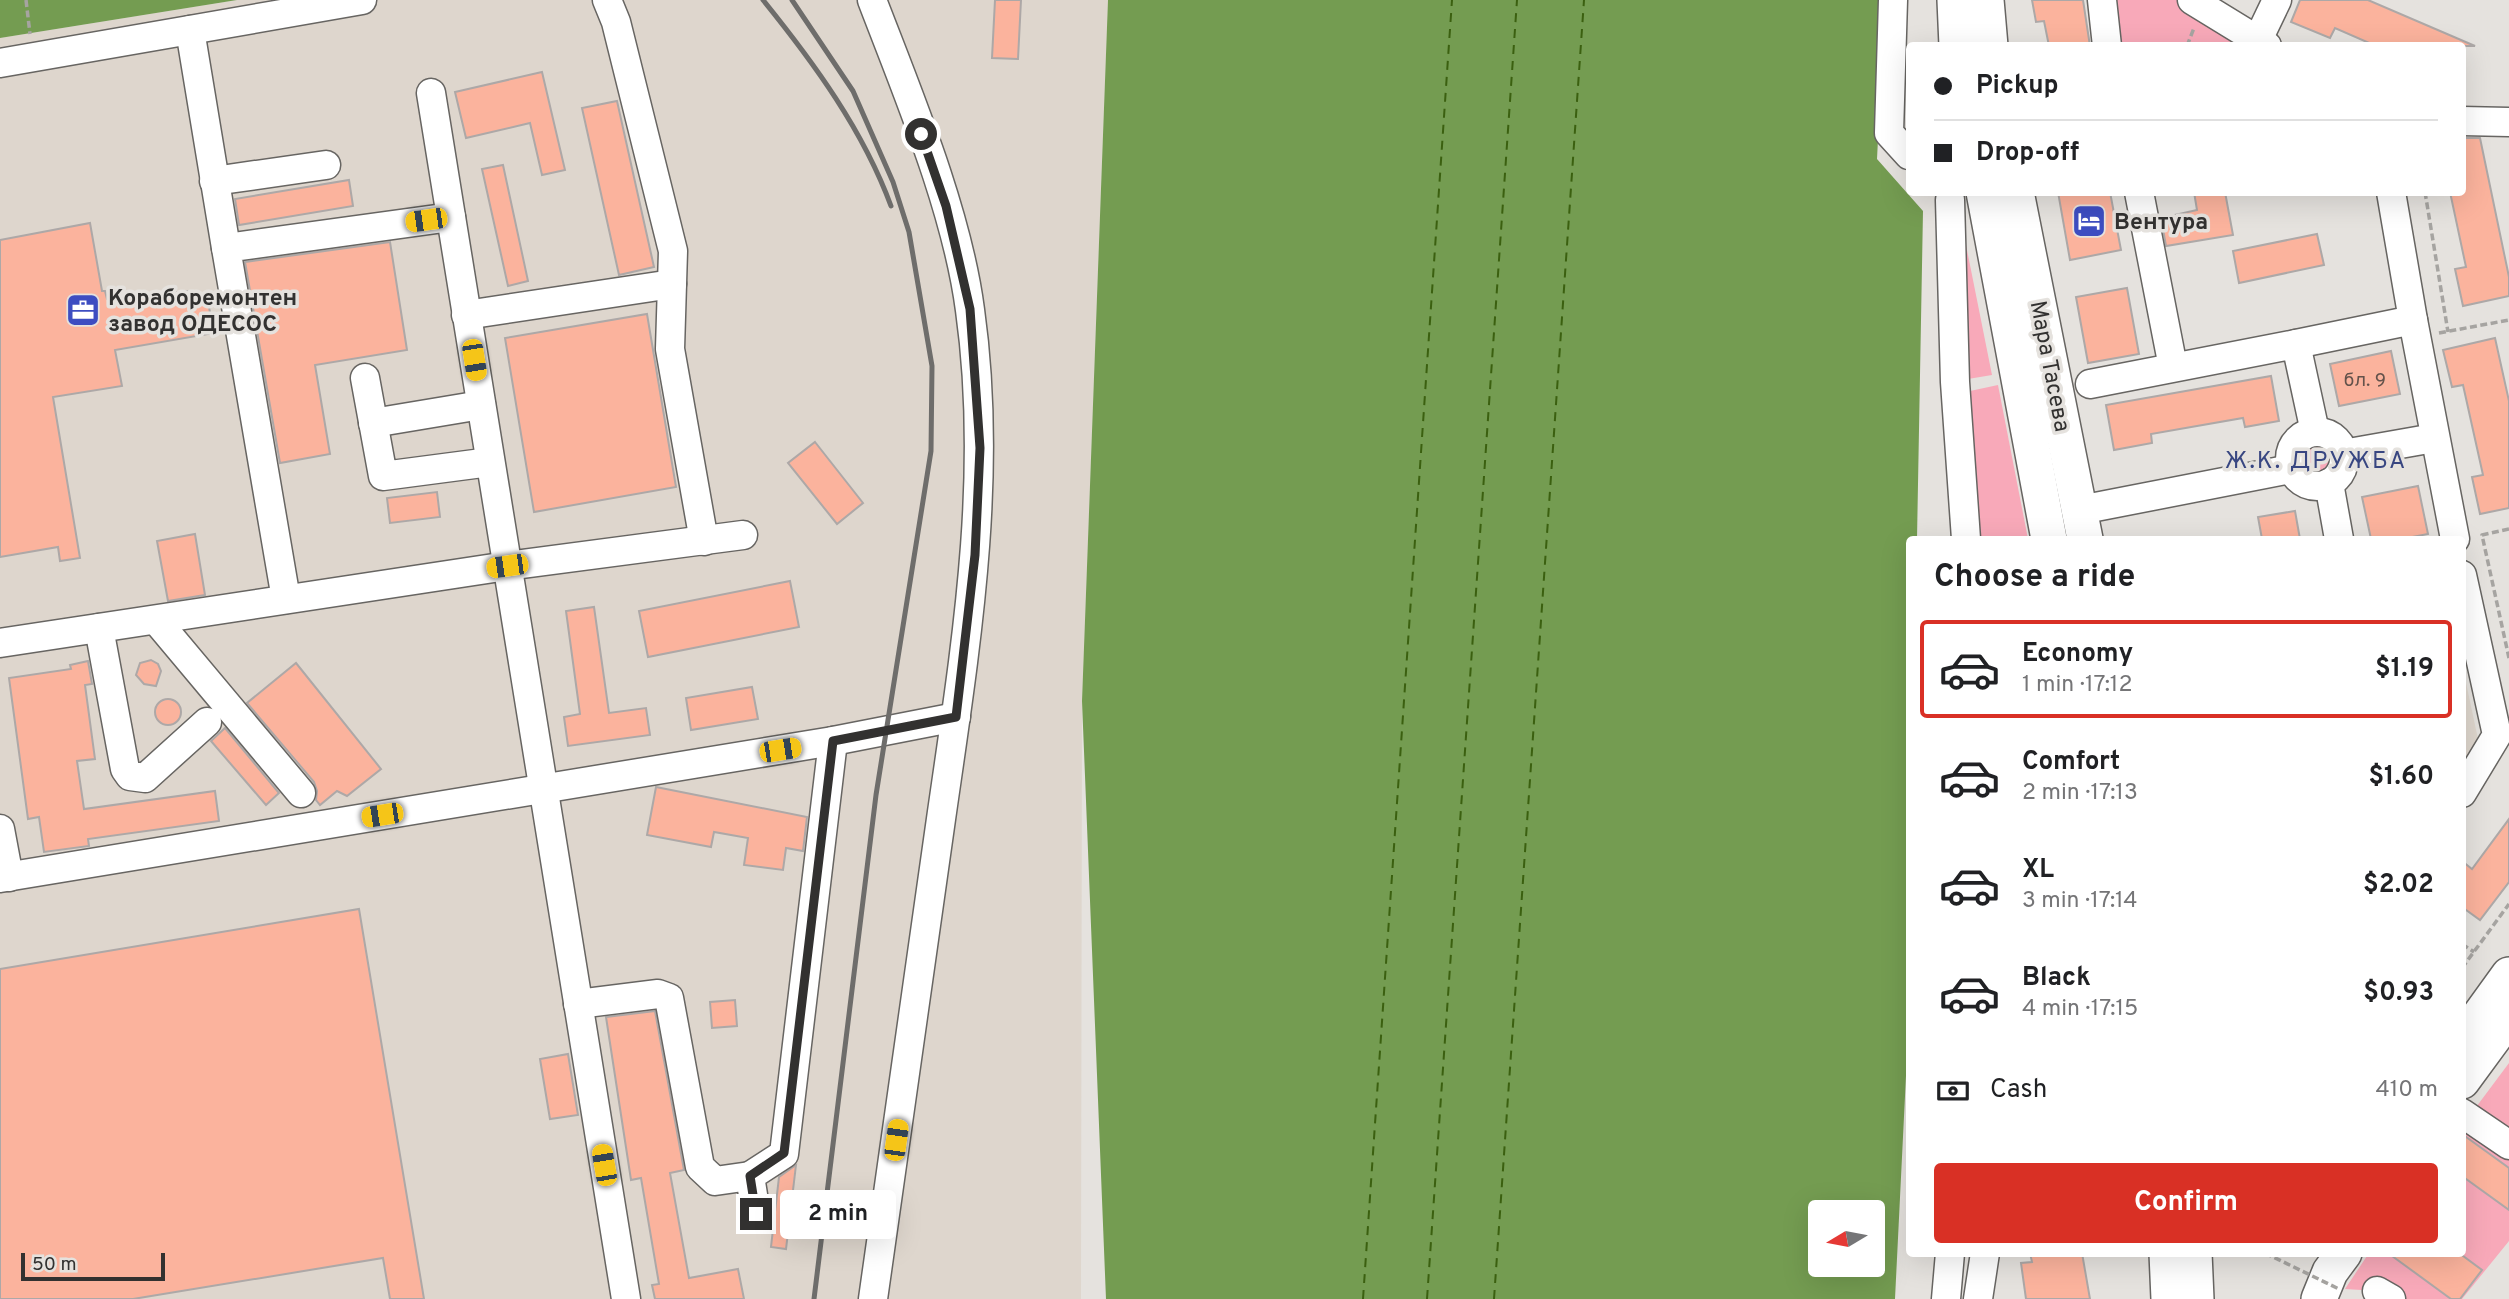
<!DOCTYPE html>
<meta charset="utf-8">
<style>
:root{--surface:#fff;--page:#f2f2f2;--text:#202124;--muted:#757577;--line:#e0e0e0;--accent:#d93025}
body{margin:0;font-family:Overpass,sans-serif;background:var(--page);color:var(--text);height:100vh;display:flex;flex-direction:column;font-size:26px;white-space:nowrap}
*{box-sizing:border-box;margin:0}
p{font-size:23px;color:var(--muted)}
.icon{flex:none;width:38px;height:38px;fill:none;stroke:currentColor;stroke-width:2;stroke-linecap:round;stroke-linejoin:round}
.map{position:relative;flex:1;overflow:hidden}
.drawer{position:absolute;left:1906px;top:536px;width:560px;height:721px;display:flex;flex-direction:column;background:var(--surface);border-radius:7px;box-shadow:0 7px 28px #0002}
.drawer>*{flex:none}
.hud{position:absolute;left:1906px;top:42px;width:560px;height:154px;border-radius:7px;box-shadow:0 7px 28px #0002;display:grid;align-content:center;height:154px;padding:0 28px;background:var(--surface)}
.needle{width:46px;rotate:260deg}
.fabs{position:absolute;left:1808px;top:1200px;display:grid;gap:14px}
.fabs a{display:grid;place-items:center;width:77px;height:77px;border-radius:7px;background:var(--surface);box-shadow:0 7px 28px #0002;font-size:35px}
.scale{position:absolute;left:21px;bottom:18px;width:144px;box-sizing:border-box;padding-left:7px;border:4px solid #323130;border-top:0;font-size:19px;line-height:24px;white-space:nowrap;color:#323130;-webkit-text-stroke:5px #e5e2de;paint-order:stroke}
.end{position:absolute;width:32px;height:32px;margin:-16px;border:9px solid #323130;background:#fff;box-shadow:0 0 0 4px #fff}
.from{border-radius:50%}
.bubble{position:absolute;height:49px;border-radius:7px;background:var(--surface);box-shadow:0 7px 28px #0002;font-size:23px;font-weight:700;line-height:49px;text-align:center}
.car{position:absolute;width:21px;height:42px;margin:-21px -10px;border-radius:9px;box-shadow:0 0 5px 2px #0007;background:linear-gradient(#f5c518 24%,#345 0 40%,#f5c518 0 76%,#345 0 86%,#f5c518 0)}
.hud b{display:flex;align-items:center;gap:24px;height:66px;font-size:26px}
.hud b+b{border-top:2px solid var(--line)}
.hud i{width:18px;height:18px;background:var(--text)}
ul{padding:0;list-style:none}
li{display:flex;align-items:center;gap:21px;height:98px;margin:0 14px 10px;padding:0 14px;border:4px solid transparent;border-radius:7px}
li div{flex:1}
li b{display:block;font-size:26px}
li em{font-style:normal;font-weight:700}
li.current{border-color:var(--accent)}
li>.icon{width:63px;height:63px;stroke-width:1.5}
h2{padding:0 28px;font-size:32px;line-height:84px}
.pay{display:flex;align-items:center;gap:18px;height:77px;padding:0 28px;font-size:26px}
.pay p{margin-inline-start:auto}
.primary-button{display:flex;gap:14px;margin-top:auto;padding:14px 28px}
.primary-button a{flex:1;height:80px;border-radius:7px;background:var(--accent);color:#fff;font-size:28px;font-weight:700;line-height:80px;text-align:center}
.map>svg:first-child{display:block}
</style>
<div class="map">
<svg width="2509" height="1299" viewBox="0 0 2509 1299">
<rect width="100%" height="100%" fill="#e5e2de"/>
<g fill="#ded6cd">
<polygon points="237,0 1108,0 1082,701 1081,1299 0,1299 0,38"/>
<polygon points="2462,664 2481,753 2462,781"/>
</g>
<g fill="#f8a9b9">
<polygon points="2102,0 2192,0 2255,46 2107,45"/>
<polygon points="1961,220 1992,375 1968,379"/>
<polygon points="1998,385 2028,539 1976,539 1970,391"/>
<circle cx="2317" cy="459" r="27"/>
<polygon points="2509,1063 2509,1241 2462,1299 2391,1299 2377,1291 2345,1289 2369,1253 2462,1253 2462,1126"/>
</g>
<g fill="#749c51" fill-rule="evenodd">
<polygon points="0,0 237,0 0,38"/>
<path d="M1108,0h777l-8,159 46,52 -6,328h-8v476l-14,284h-789l-24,-598zM1820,1213h52v52h-52z"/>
</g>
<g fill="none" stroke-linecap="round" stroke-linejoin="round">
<g stroke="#3b6010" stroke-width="2" stroke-dasharray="9 7" stroke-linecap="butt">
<polyline points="1363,1299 1452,0"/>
<polyline points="1427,1299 1517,0"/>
<polyline points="1494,1299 1584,0"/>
</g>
</g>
<g fill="#fbb39d" stroke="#ada8a7" stroke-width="2">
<polygon points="995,0 1021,0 1018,59 992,58"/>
<polygon points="2032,0 2083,0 2090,46 2049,46 2044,21 2036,22"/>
<polygon points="2300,0 2368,0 2475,46 2376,46 2335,28 2330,38 2291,22"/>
<polygon points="542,72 565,170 542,175 530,123 466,138 455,92"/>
<polygon points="617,101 654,267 619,275 582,108"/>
<polygon points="2462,138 2480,138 2509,277 2509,296 2463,306 2455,269 2466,267 2450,192 2462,192"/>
<polygon points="503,165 528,281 508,286 482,169"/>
<polygon points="349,180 353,206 239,225 235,199"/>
<polygon points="2058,192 2110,192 2121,250 2070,260"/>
<polygon points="2194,192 2225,192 2233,235 2166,246 2161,218 2197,210"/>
<polygon points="90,223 102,291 105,291 107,299 190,291 193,305 208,302 214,333 115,350 122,386 53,397 80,558 60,561 58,547 0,557 0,240"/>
<polygon points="2317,234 2324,265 2239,283 2233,251"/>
<polygon points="390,242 407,350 315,365 330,454 280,463 245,262"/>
<polygon points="2127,288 2139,354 2088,363 2076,297"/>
<polygon points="647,314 676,487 534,512 505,338"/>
<polygon points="2495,338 2509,401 2509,508 2480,514 2472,477 2483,475 2463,385 2452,387 2443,350"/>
<polygon points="2391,351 2400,394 2339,406 2330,364"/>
<polygon points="2271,376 2279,421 2245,427 2243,418 2151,434 2152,443 2114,450 2106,405"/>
<polygon points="815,442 863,503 837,524 788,463"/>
<polygon points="2418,486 2428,534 2402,539 2371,539 2362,497"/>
<polygon points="437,492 440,517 390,523 387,498"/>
<polygon points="2295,511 2300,539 2262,539 2258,517"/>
<polygon points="195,534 205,595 168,601 157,541"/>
<polygon points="790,581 799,627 648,657 639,611"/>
<polygon points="594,607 609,713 646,708 650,735 568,746 564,717 580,714 566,611"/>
<polygon points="151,660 158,664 161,671 156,686 144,684 136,675 140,663"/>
<polygon points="88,661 92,684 85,685 95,759 77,761 84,809 215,791 219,821 88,839 89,846 44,852 39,817 28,819 9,678 71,669 70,665"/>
<polygon points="296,663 381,769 347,796 337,791 320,805 316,800 317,791 314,782 247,703"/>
<polygon points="752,687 758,719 691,730 686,698"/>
<circle cx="168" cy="712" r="13"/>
<polygon points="225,728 279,793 266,805 211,741"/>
<polygon points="656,787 807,817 803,851 786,848 783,870 744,865 748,838 714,832 711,847 647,835"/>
<polygon points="2509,819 2509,882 2480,920 2462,907 2462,861 2472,869"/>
<polygon points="359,909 424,1299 390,1299 383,1258 133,1299 0,1299 0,969"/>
<polygon points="735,1000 737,1026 712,1028 710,1002"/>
<polygon points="655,1011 684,1170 670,1173 689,1278 738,1269 744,1299 655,1299 652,1285 659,1284 641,1178 631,1180 606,1017"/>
<polygon points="568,1054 578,1115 550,1119 540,1059"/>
<polygon points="2462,1134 2509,1168 2509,1210 2462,1176"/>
<polygon points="796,1165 786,1249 771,1247 779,1177"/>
<polygon points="2030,1253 2082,1253 2090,1299 2026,1299 2021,1263 2032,1262"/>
<polygon points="2388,1253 2459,1253 2482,1270 2460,1299 2451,1299"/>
</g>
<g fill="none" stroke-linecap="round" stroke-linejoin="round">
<g stroke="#676562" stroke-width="31">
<g id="minor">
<polyline points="607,0 616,22 673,251 670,349 704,541"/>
<path d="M872,0c36,94 85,210 98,310 24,170 -5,341 -29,509 -23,160 -45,320 -68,480"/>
<polyline points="1893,0 1889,133 1909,155"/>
<polyline points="2102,0 2107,46"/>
<polyline points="2192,0 2267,46"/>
<polyline points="190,30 226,248"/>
<polyline points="2255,46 2277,0"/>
<polyline points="0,63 362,0"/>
<polyline points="431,93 626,1299"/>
<polyline points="2462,121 2509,122"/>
<polyline points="214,181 326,165"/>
<polyline points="2139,192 2173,367"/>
<polyline points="2391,192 2413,320"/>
<polyline points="1950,200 1955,382 1966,539"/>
<polyline points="466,315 672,284"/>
<polyline points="2296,344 2413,320 2455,539"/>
<polyline points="365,378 383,476 490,462"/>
<polyline points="2090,384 2296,344 2315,432"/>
<polyline points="373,423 481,405"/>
<circle cx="2317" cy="459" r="27"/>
<polyline points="2343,454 2434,438"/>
<polyline points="2329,483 2339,539"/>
<polyline points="2080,510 2291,469"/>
<polyline points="2462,575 2497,735 2462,793"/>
<polyline points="286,599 226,248 451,217"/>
<polyline points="156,620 301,793"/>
<polyline points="99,628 125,769 130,776 145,778 207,722"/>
<polyline points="0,643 507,566 743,535"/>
<polyline points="0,829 9,877"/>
<polyline points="0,878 833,741 956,717"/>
<polyline points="578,1004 658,994 669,998 700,1167 715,1181 750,1176"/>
<polyline points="2462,1113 2509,1145"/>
<polyline points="756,1214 750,1176 784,1154 833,741"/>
<polyline points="2377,1291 2391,1299"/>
<polyline points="1946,1299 1950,1253"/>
<polyline points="1978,1299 1985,1253"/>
</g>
</g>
<g stroke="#676562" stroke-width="38">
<g id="major">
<polyline points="1955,0 1957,46"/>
<polyline points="1986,0 1990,46"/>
<polyline points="1984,192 2049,539"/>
<polyline points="2016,192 2085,539"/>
<polyline points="2462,1040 2509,975"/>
<polyline points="2462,1081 2509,1017"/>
<polyline points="2167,1253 2169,1299"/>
<polyline points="2194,1253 2196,1299"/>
<polyline points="2319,1299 2330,1272 2344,1253"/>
</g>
</g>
<g stroke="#a6a4a1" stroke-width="3.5" stroke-dasharray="7 3.5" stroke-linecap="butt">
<polyline points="26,0 30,34"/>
<polyline points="2187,46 2194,28"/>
<polyline points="2425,192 2448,332"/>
<polyline points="2439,333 2509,320"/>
<polyline points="2509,529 2482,535 2509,658"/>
<polyline points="2462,944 2474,952"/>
<polyline points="2462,968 2509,904"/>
</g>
<use href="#minor" stroke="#fff" stroke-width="28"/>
<use href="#major" stroke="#fff" stroke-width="35"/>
<g stroke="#6e6d6b" stroke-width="5">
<path d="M763,0c51,63 100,130 128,206"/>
<polyline points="792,0 853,91 893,182 909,232 932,366 931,451 876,795 814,1299"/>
</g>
<polyline stroke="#a6a4a1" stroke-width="3.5" stroke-dasharray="7 3.5" stroke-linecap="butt" points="2265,1253 2339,1289"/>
</g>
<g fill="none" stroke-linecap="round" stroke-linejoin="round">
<polyline stroke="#323130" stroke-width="9" points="756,1214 750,1176 784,1153 833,741 956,717 975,555 980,448 970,309 946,206 921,134"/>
</g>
<defs>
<g id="hotel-square" transform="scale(1.75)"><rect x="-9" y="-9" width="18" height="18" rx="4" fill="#3d4dc1" stroke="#e5e2de"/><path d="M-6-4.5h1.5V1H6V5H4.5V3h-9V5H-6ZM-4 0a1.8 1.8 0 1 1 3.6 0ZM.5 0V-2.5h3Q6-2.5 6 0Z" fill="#fff"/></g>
<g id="office-square" transform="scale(1.75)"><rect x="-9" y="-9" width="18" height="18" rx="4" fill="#3d4dc1" stroke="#e5e2de"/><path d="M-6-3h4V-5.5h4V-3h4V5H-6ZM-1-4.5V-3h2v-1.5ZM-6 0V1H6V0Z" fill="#fff"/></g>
</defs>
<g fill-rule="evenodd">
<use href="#hotel-square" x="2089" y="221"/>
<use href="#office-square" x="83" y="310"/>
</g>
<g text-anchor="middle" stroke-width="7" stroke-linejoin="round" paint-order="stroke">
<g font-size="19" fill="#64524b">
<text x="2365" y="386">бл. 9</text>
</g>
<g font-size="23" font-weight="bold" fill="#323130" stroke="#e5e2de" text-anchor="start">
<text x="2114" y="229">Вентура</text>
<text x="108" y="305">Кораборемонтен<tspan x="108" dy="26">завод ОДЕСОС</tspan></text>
</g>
<g font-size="23" fill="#323130" stroke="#e5e2de">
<text transform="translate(2051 366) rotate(79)" y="8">Мара Тасева</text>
</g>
<g font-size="24" letter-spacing="2" fill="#384681" stroke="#e5e2de">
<text x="2316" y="468">Ж.К. ДРУЖБА</text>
</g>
</g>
</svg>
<div class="fabs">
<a><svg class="needle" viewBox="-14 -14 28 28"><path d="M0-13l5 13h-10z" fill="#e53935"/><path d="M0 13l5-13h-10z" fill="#757577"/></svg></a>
</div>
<div class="scale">50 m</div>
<i class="end from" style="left:921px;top:134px"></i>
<i class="end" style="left:756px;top:1214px"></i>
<div class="bubble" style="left:780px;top:1190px;width:116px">2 min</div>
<i class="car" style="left:426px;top:220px;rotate:262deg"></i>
<i class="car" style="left:474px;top:360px;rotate:171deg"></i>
<i class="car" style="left:507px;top:566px;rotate:262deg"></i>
<i class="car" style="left:780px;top:750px;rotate:81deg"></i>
<i class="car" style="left:382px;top:815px;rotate:261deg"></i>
<i class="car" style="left:896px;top:1140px;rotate:8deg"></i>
<i class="car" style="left:604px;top:1165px;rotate:350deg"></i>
<div class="hud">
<b><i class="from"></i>Pickup</b>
<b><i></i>Drop-off</b>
</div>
<section class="drawer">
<h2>Choose a ride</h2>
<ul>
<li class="current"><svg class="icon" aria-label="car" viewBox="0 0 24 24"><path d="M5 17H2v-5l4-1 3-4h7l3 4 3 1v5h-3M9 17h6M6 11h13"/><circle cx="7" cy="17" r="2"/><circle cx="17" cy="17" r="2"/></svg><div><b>Economy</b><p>1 min · 17:12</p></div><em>$1.19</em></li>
<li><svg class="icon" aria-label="car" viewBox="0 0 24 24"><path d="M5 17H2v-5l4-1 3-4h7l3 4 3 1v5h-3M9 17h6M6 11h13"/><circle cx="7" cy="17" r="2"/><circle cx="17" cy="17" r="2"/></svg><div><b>Comfort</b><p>2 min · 17:13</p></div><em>$1.60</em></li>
<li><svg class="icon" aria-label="car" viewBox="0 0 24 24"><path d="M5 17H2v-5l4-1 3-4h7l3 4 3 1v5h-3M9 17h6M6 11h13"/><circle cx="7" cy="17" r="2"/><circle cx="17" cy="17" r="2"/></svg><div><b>XL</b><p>3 min · 17:14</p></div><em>$2.02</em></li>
<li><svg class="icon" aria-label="car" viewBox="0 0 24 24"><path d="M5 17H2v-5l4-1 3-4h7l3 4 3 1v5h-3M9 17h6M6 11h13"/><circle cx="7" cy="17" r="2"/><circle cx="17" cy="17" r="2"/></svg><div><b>Black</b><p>4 min · 17:15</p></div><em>$0.93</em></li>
</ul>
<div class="pay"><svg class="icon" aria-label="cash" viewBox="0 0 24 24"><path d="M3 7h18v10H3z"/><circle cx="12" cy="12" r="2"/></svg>Cash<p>410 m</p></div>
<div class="primary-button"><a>Confirm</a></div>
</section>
</div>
